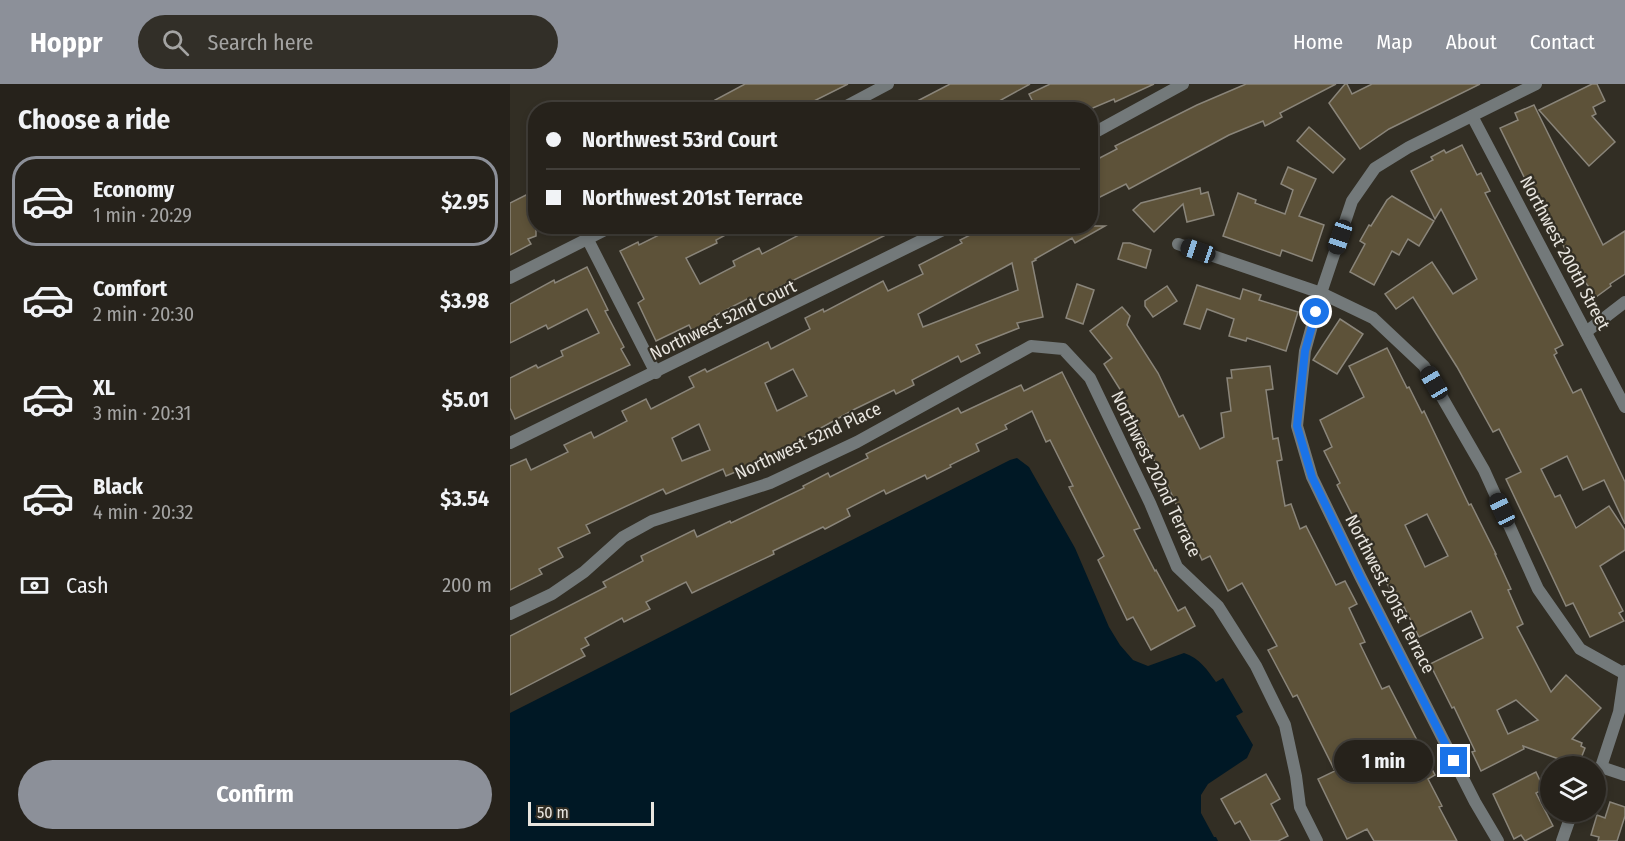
<!DOCTYPE html>
<meta charset="utf-8">
<style>
:root{--surface:#26221b;--page:#322f28;--text:#f1f3f6;--muted:#a4a4a3;--line:#423f3a;--accent:#8c9099}
body{margin:0;font-family:"Fira Sans Condensed",sans-serif;background:var(--page);color:var(--text);height:100vh;display:flex;flex-direction:column;font-size:22px;white-space:nowrap}
*{box-sizing:border-box;margin:0}
p{font-size:20px;color:var(--muted)}
.icon{flex:none;width:33px;height:33px;fill:none;stroke:currentColor;stroke-width:2;stroke-linecap:round;stroke-linejoin:round}
.map{position:relative;flex:1;overflow:hidden}
.details{display:flex;flex-direction:column;background:var(--surface);width:510px}
.details>*{flex:none}
.banner{position:absolute;left:18px;top:18px;width:570px;height:132px;border-radius:24px;box-shadow:0 3px 9px #0003,0 0 0 2px var(--line);display:grid;align-content:center;height:132px;padding:0 18px;background:var(--surface)}
.controls{position:absolute;left:1030px;top:672px;display:grid;gap:12px}
.controls a{display:grid;place-items:center;width:66px;height:66px;border-radius:50%;background:var(--surface);box-shadow:0 3px 9px #0003,0 0 0 2px var(--line);font-size:30px}
.scale{position:absolute;left:18px;bottom:15px;width:126px;box-sizing:border-box;padding-left:6px;border:3px solid #e8e5df;border-top:0;font-size:16px;line-height:21px;white-space:nowrap;color:#e8e5df;-webkit-text-stroke:4px #322e24;paint-order:stroke}
.end{position:absolute;width:27px;height:27px;margin:-14px;border:8px solid #1a73e8;background:#fff;box-shadow:0 0 0 3px #fff}
.from{border-radius:50%}
.bubble{position:absolute;height:42px;border-radius:21px;background:var(--surface);box-shadow:0 3px 9px #0003,0 0 0 2px var(--line);font-size:20px;font-weight:700;line-height:42px;text-align:center}
.car{position:absolute;width:18px;height:36px;margin:-18px -9px;border-radius:8px;box-shadow:0 0 4px 2px #0007;background:linear-gradient(#222 24%,#8ab4d8 0 40%,#222 0 76%,#8ab4d8 0 86%,#222 0)}
.banner b{display:flex;align-items:center;gap:21px;height:57px;font-size:22px}
.banner b+b{border-top:2px solid var(--line)}
.banner i{width:15px;height:15px;background:var(--text)}
ul{padding:0;list-style:none}
li{display:flex;align-items:center;gap:18px;height:90px;margin:0 12px 9px;padding:0 6px;border:3px solid transparent;border-radius:24px}
li div{flex:1}
li b{display:block;font-size:22px}
li em{font-style:normal;font-weight:700}
li.selected{border-color:var(--accent)}
li>.icon{width:54px;height:54px;stroke-width:1.5}
h2{padding:0 18px;font-size:27px;line-height:72px}
.pay{display:flex;align-items:center;gap:15px;height:66px;padding:0 18px;font-size:22px}
.pay p{margin-inline-start:auto}
.primary-button{display:flex;gap:12px;margin-top:auto;padding:12px 18px}
.primary-button a{flex:1;height:69px;border-radius:36px;background:var(--accent);color:#fff;font-size:24px;font-weight:700;line-height:69px;text-align:center}
header{display:flex;align-items:center;gap:36px;box-sizing:border-box;height:84px;padding:0 30px;background:var(--accent);color:#fff}
header strong{font-size:28px}
nav{display:flex;gap:33px;margin-inline-start:auto;font-size:21px}
.search{width:420px;height:54px;background:var(--page);display:flex;align-items:center;gap:15px;box-sizing:border-box;padding:0 21px;border-radius:33px;color:var(--muted);font-size:22px}
main{display:flex;flex:1;min-height:0}
.map>svg:first-child{display:block}
</style>
<header>
<strong>Hoppr</strong>
<div class="search"><svg class="icon" aria-label="search" viewBox="0 0 24 24"><circle cx="10" cy="10" r="6"/><path d="M15 15l6 6"/></svg>Search here</div>
<nav><a>Home</a><a>Map</a><a>About</a><a>Contact</a></nav>
</header>
<main>
<section class="details">
<h2>Choose a ride</h2>
<ul>
<li class="selected"><svg class="icon" aria-label="car" viewBox="0 0 24 24"><path d="M5 17H2v-5l4-1 3-4h7l3 4 3 1v5h-3M9 17h6M6 11h13"/><circle cx="7" cy="17" r="2"/><circle cx="17" cy="17" r="2"/></svg><div><b>Economy</b><p>1 min · 20:29</p></div><em>$2.95</em></li>
<li><svg class="icon" aria-label="car" viewBox="0 0 24 24"><path d="M5 17H2v-5l4-1 3-4h7l3 4 3 1v5h-3M9 17h6M6 11h13"/><circle cx="7" cy="17" r="2"/><circle cx="17" cy="17" r="2"/></svg><div><b>Comfort</b><p>2 min · 20:30</p></div><em>$3.98</em></li>
<li><svg class="icon" aria-label="car" viewBox="0 0 24 24"><path d="M5 17H2v-5l4-1 3-4h7l3 4 3 1v5h-3M9 17h6M6 11h13"/><circle cx="7" cy="17" r="2"/><circle cx="17" cy="17" r="2"/></svg><div><b>XL</b><p>3 min · 20:31</p></div><em>$5.01</em></li>
<li><svg class="icon" aria-label="car" viewBox="0 0 24 24"><path d="M5 17H2v-5l4-1 3-4h7l3 4 3 1v5h-3M9 17h6M6 11h13"/><circle cx="7" cy="17" r="2"/><circle cx="17" cy="17" r="2"/></svg><div><b>Black</b><p>4 min · 20:32</p></div><em>$3.54</em></li>
</ul>
<div class="pay"><svg class="icon" aria-label="cash" viewBox="0 0 24 24"><path d="M3 7h18v10H3z"/><circle cx="12" cy="12" r="2"/></svg>Cash<p>200 m</p></div>
<div class="primary-button"><a>Confirm</a></div>
</section>
<div class="map">
<svg width="1115" height="757" viewBox="0 0 1115 757">
<rect width="100%" height="100%" fill="#322e24"/>
<path fill="#001825" d="M507,374l12,9 46,81 34,79 11,18 13,15 15,6 36,-13c16,5 23,17 32,29l7,-4 20,34 -7,4 17,29 -6,13 -39,26 -7,11v18l13,24h2l2,4h-708v-128l500,-253z"/>
<g fill="#5d5239" stroke="#8a857a" stroke-width="1.5" fill-rule="evenodd">
<polygon points="235,0 338,0 286,26 210,26 205,16"/>
<polygon points="440,0 520,0 473,26 390,26"/>
<polygon points="540,0 644,0 605,18 604,15 578,26 527,26 519,10"/>
<polygon points="736,0 826,0 770,29 772,33 755,42 753,37 719,51 619,105 616,100 580,118 580,79 607,65 605,62 687,21"/>
<polygon points="835,0 837,0 842,10 862,0 970,0 879,45 850,65 819,19"/>
<polygon points="1082,0 1087,0 1095,17 1083,23 1086,30 1082,32 1105,58 1079,82 1029,26"/>
<polygon points="1024,21 1093,161 1115,147 1115,190 1100,200 1101,202 1086,213 1063,181 1020,95 1016,97 990,44 1008,36 1005,29"/>
<polygon points="799,43 835,75 823,89 787,57"/>
<polygon points="952,61 967,91 971,89 980,107 975,109 1053,261 1045,265 1047,269 1044,271 1063,309 1071,305 1115,398 1115,440 1094,396 1073,406 1057,372 1031,385 1045,413 1050,411 1066,444 1099,422 1115,446 1115,466 1090,482 1113,527 1109,529 1114,537 1080,553 1063,519 1056,522 996,395 1011,388 989,345 983,348 947,283 903,213 886,225 875,210 922,178 943,210 967,195 931,125 925,135 901,87 923,76 921,73 934,66 936,69"/>
<polygon points="778,83 806,95 789,132 814,141 802,177 772,166 770,172 713,152 728,109 746,116 745,119 775,130 783,106 771,100"/>
<polygon points="690,104 691,110 698,108 704,131 677,138 673,120 644,148 623,126 631,119"/>
<polygon points="26,106 26,152 18,155 21,160 0,171 0,119"/>
<polygon points="882,112 924,137 909,162 898,155 889,171 882,167 864,201 840,188 855,160 850,157 859,141 861,142 877,116"/>
<polygon points="167,142 232,142 206,156 207,159 176,174 190,200 225,182 223,177 249,164 252,170 291,150 290,148 301,142 394,142 243,216 241,213 206,231 208,236 183,249 179,241 146,257 128,219 134,215 110,167 128,158 129,161"/>
<path d="M487,142h108l-30,17 -3,-5 -37,21 1,1 -4,2 11,55 -26,6 2,5 -43,17 4,8 -19,9 -3,-6 -46,24 2,5 -18,9 -2,-4 -39,19 -63,35v2l-40,18v1l-26,11 -3,-7 -57,25 -3,-5 -77,36 4,8 -32,15 5,9 -24,12 3,5 -32,16v-124l16,-7 5,11 37,-18 -4,-7 27,-13 3,6 33,-17 -5,-10 24,-12 5,10 43,-22 -5,-10 16,-8 2,3 61,-30 3,7 39,-20 -5,-11 18,-9 1,3 59,-31 5,10 35,-17 -4,-9 43,-22 -2,-3 20,-10 3,5zM502,179l6,27 -95,37 -5,-13zM283,285l14,27 -30,15 -12,-28zM189,340l11,26 -28,11 -10,-23z"/>
<polygon points="613,159 620,159 641,166 636,184 608,175"/>
<polygon points="77,183 98,226 95,227 114,263 111,265 120,281 5,335 0,324 0,294 26,281 28,284 53,272 51,267 89,249 77,225 38,245 36,241 0,259 0,220 44,196 45,199"/>
<polygon points="567,200 584,206 573,240 556,234"/>
<polygon points="687,201 730,215 733,205 751,211 749,216 788,228 776,267 737,254 736,257 719,252 724,235 697,225 690,245 674,240"/>
<polygon points="657,202 667,217 643,233 635,222 635,217"/>
<polygon points="612,223 620,232 617,241 648,289 669,333 673,331 690,365 714,353 711,329 721,327 717,294 722,294 721,286 760,282 763,305 756,306 763,355 768,354 772,376 767,377 775,422 781,420 790,445 796,442 826,501 835,497 847,520 839,524 855,558 850,560 872,605 879,602 925,691 918,695 932,722 929,723 947,757 864,757 857,745 837,755 808,695 825,687 787,611 783,613 758,566 767,562 732,499 718,507 700,472 692,476 656,398 654,399 636,357 610,312 613,310 594,280 602,274 580,247"/>
<polygon points="830,235 853,250 827,290 803,276"/>
<path d="M877,264l20,40 2,-1 13,26 2,-2 45,94 2,-1 25,50h-1l16,35 -3,1 15,34 -6,3 34,65 15,-17 35,33 -29,31 10,4 -1,3 4,2 -7,18 -55,-20 1,3 -43,22 -9,-19 3,-1 -21,-44 -2,1 -22,-44 53,-26 -12,-27 -52,26 -15,-30 -4,2 -63,-124 3,-2 -16,-32 8,-4 -12,-27 44,-23 -15,-31zM917,430l21,42 -23,11 -20,-42zM1006,616l22,20 -30,14 -11,-24z"/>
<polygon points="552,288 630,444 624,446 645,487 646,486 668,527 675,523 685,542 641,566 623,533 617,536 588,476 594,472 559,403 563,402 540,356 536,358 522,327 495,341 497,345 466,360 469,367 440,381 441,383 417,395 415,391 376,410 374,406 337,425 340,432 315,445 313,443 263,467 264,470 182,509 176,498 136,518 140,525 114,538 112,534 75,554 79,561 71,565 75,572 0,611 0,552 96,503 93,498 133,477 131,472 184,446 187,453 220,437 221,439 294,404 293,402 318,389 320,393 358,374 356,370 448,324 451,329 511,301 514,307"/>
<polygon points="1026,688 1034,705 1026,709 1043,742 1015,757 1011,751 1004,755 983,710"/>
<polygon points="756,690 770,715 761,720 778,752 768,757 741,757 730,737 725,740 711,715"/>
<polygon points="1100,718 1115,723 1115,732 1107,757 1088,757 1089,753 1081,751 1087,731 1095,734"/>
</g>
<g fill="none" stroke-linecap="round" stroke-linejoin="round">
<g stroke="#73797a" stroke-width="12">
<polyline points="329,26 378,0"/>
<polyline points="962,32 1115,323"/>
<polyline points="580,51 673,0"/>
<polyline points="78,156 146,289"/>
<polyline points="668,160 811,209 863,234 914,282 974,386 1028,505 1070,565 1115,590"/>
<polyline points="0,194 103,142"/>
<polyline points="1076,248 1115,218"/>
<polyline points="0,359 441,142"/>
<polyline points="0,530 42,510 74,488 113,453 142,437 260,399 347,358 521,262 553,265 580,294 640,419 667,483 708,522 746,582 775,641 786,692 790,723 807,757"/>
<polyline points="1091,683 1115,691"/>
<polyline points="1086,691 1091,683 1109,628 1115,587"/>
<polyline points="988,757 965,718 850,492 802,393 787,342 795,267 811,209 842,117 865,84 899,63 1026,0"/>
<polyline points="1052,757 1059,737 1064,728"/>
</g>
</g>
<g fill="none" stroke-linecap="round" stroke-linejoin="round">
<polyline stroke="#1a73e8" stroke-width="8" points="806,228 795,267 787,342 802,393 850,492 944,677"/>
</g>
<g text-anchor="middle" stroke-width="4.5" stroke-linejoin="round" paint-order="stroke">
<g font-size="18" fill="#e8e5df" stroke="#322e24">
<text transform="translate(1055 169) rotate(62)" y="6">Northwest 200th Street</text>
<text transform="translate(213 236) rotate(-26)" y="6">Northwest 52nd Court</text>
<text transform="translate(298 357) rotate(-25)" y="6">Northwest 52nd Place</text>
<text transform="translate(646 390) rotate(64)" y="6">Northwest 202nd Terrace</text>
<text transform="translate(880 510) rotate(63)" y="6">Northwest 201st Terrace</text>
</g>
</g>
</svg>
<div class="controls">
<a><svg class="icon" aria-label="layers" viewBox="0 0 24 24"><path d="M12 4l9 5-9 5-9-5zM3 14l9 5 9-5"/></svg></a>
</div>
<div class="scale">50 m</div>
<i class="end from" style="left:806px;top:228px"></i>
<i class="end" style="left:944px;top:677px"></i>
<div class="bubble" style="left:824px;top:656px;width:99px">1 min</div>
<i class="car" style="left:830px;top:153px;rotate:199deg"></i>
<i class="car" style="left:688px;top:167px;rotate:289deg"></i>
<i class="car" style="left:924px;top:299px;rotate:330deg"></i>
<i class="car" style="left:992px;top:426px;rotate:335deg"></i>
<div class="banner">
<b><i class="from"></i>Northwest 53rd Court</b>
<b><i></i>Northwest 201st Terrace</b>
</div>
</div>
</main>
